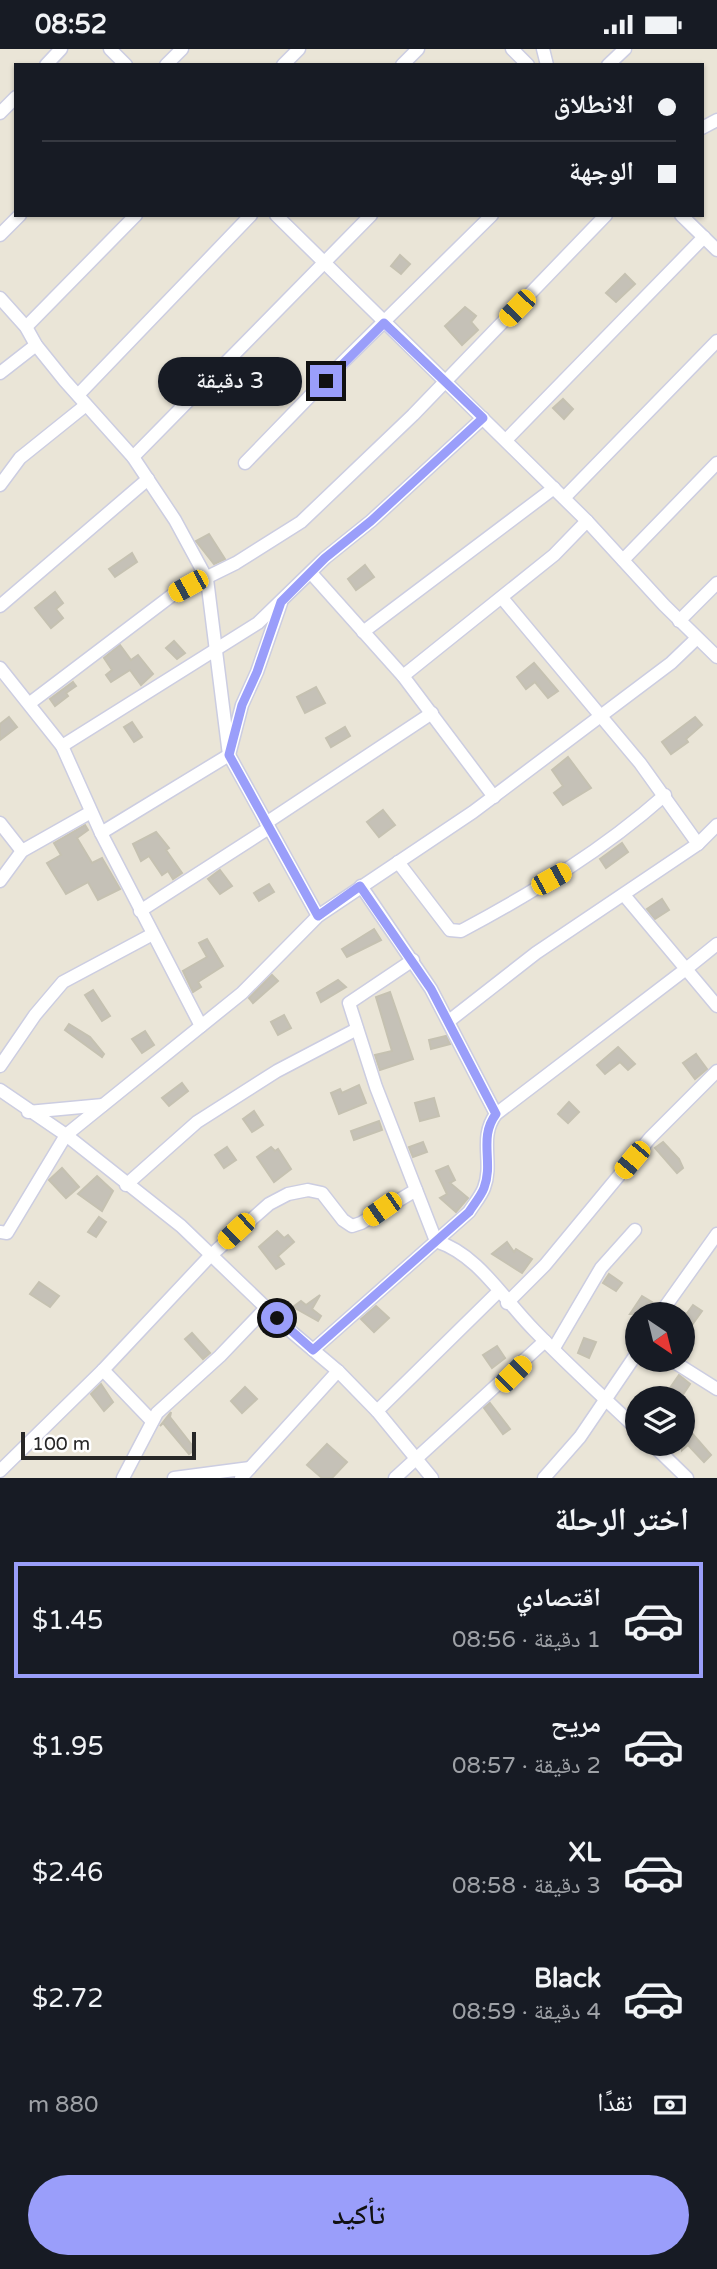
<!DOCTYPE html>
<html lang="ar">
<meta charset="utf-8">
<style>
:root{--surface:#171b24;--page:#242831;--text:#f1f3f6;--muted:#9ea1a6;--line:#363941;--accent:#9a9efa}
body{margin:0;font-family:"Varela Round","Noto Naskh Arabic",sans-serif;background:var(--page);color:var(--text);direction:rtl;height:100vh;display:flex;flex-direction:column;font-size:26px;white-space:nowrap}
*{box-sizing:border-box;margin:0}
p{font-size:23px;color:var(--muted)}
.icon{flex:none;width:38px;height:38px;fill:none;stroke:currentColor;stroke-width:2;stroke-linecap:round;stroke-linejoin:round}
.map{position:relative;height:1429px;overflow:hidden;direction:ltr}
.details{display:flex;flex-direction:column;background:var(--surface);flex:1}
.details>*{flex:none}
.hud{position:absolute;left:14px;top:14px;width:690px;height:154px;border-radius:0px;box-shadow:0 2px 5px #0004;direction:rtl;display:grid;align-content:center;height:154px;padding:0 28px;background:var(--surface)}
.needle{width:46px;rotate:145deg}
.controls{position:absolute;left:625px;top:1253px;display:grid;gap:14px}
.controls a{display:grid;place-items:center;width:70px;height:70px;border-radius:50%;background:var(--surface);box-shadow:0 2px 5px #0004;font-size:35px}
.scale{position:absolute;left:21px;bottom:18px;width:175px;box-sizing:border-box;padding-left:7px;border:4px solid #272727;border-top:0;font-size:19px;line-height:24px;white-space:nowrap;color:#272727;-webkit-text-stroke:5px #fff;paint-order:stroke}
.end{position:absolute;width:32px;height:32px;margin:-16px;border:9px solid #9a9efa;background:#111;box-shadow:0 0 0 4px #111}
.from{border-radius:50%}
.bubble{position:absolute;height:49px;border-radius:24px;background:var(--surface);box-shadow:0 2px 5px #0004;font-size:23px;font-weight:600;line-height:49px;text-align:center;direction:rtl}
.car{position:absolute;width:21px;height:42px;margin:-21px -10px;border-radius:9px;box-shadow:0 0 5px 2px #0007;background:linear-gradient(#f5c518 24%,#345 0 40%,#f5c518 0 76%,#345 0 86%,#f5c518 0)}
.hud b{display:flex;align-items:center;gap:24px;height:66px;font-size:26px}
.hud b+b{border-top:2px solid var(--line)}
.hud i{width:18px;height:18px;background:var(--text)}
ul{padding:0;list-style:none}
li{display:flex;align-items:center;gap:21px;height:116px;margin:0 14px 10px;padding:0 14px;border:4px solid transparent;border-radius:0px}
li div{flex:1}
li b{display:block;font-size:26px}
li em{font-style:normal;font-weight:600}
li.selected{border-color:var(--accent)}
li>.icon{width:63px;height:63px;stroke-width:1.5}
h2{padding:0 28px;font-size:32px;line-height:84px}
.pay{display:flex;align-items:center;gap:18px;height:77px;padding:0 28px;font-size:26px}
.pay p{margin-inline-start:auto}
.primary-button{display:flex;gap:14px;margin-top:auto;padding:14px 28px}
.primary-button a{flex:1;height:80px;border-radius:42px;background:var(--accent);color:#111;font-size:28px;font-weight:600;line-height:80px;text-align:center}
.status{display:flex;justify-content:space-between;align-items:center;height:49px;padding:0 35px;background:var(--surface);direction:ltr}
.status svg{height:19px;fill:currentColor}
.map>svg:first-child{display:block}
</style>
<div class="status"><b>08:52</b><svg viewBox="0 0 49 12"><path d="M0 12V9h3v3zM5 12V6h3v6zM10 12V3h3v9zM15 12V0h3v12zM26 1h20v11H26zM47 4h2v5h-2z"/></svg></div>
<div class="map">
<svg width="717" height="1429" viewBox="0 0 717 1429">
<rect width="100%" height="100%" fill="#eae5d7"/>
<g fill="#c5c1b7" stroke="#c5c1b1" stroke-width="2">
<polygon points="400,206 410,215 401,225 391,217"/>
<polygon points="625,225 635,235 616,253 606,244"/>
<polygon points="465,258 476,267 471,273 478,281 462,296 445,277"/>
<polygon points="563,350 573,360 564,370 553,359"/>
<polygon points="209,485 225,510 214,515 196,492"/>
<polygon points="132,504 137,513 115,528 109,520"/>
<polygon points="365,516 374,528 356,541 348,530"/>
<polygon points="55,543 63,554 56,560 63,569 51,579 35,559"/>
<polygon points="174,592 185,604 177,610 166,599"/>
<polygon points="120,596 131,611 138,606 153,625 141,636 130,621 111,633 106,626 112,621 104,609"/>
<polygon points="534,614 558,642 548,649 535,633 526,640 517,628"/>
<polygon points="73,633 76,637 66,644 68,647 55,657 50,650"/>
<polygon points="316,638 325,654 305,664 297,648"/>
<polygon points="9,668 17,678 0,691 0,675"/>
<polygon points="695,668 702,676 686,690 688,693 671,705 662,693"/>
<polygon points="132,673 142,688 134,693 124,678"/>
<polygon points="345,678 350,687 331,698 326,689"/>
<polygon points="568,708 591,739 563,756 554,744 563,737 552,721"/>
<polygon points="383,761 395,776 379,788 367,773"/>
<polygon points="85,776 88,781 77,789 92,814 102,809 120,840 98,851 88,833 66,845 47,814 61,806 54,794"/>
<polygon points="156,783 169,799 166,801 182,824 173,830 168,822 162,826 149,807 141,812 133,795"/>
<polygon points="622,794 628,803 606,819 600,810"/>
<polygon points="220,821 232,837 220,845 208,830"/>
<polygon points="269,835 274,843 259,852 254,844"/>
<polygon points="662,850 669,861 655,870 647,860"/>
<polygon points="374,880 381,891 347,908 342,900"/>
<polygon points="207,890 223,917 198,933 201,938 193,943 183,922 207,908 199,894"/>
<polygon points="272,926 278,932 253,954 249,949"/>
<polygon points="338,931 346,938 321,953 317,944"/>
<polygon points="93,941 110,967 102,972 85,946"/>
<polygon points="390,943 413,1010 380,1021 375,1006 392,1002 376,948"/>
<polygon points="284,966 291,979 278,986 271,973"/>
<polygon points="69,975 90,988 104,1005 102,1008 65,981"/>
<polygon points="145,982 154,996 142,1004 132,990"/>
<polygon points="446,987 450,995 431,1000 429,991"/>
<polygon points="618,998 635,1015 628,1021 620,1013 605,1025 597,1016"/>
<polygon points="696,1005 707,1020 695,1030 683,1014"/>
<polygon points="182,1034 188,1042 169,1057 162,1049"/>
<polygon points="359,1036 366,1054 339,1065 331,1044 340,1040 342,1044"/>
<polygon points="434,1049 439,1067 420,1072 415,1054"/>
<polygon points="569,1053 579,1063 568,1074 558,1065"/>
<polygon points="254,1062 263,1076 252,1083 243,1070"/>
<polygon points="379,1072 382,1081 354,1091 351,1082"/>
<polygon points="423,1093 427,1103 413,1108 409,1098"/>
<polygon points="663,1093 679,1110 683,1119 677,1124 655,1099"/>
<polygon points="227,1098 236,1111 224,1119 215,1106"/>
<polygon points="271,1098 275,1102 278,1100 291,1120 274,1133 257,1108"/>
<polygon points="448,1117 455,1131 450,1134 468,1149 456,1163 440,1149 447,1145 436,1122"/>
<polygon points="62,1119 79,1138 66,1149 49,1131"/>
<polygon points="97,1127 113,1142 102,1162 78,1145"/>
<polygon points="99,1168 106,1173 96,1188 88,1183"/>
<polygon points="277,1182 284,1189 288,1186 294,1193 278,1207 284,1215 276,1220 259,1198"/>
<polygon points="507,1193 514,1203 516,1200 532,1210 522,1224 492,1205"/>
<polygon points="609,1225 622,1234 616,1242 603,1234"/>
<polygon points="39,1233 59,1247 50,1258 30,1245"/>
<polygon points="320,1246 312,1260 321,1267 318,1272 293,1258 301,1252 306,1256"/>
<polygon points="642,1247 652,1253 644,1265 630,1265"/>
<polygon points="693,1256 702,1262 682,1290 682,1271"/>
<polygon points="376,1257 389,1269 374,1283 361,1270"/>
<polygon points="192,1284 210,1304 203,1310 185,1290"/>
<polygon points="584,1289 596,1293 589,1309 578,1304"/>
<polygon points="497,1297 505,1309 492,1319 483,1306"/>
<polygon points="679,1326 690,1335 682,1347 670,1339"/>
<polygon points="101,1335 113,1353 104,1362 91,1345"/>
<polygon points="245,1338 257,1350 242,1364 231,1352"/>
<polygon points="490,1354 510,1380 503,1385 484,1359"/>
<polygon points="171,1363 170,1368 195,1400 189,1405 163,1374 160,1377"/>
<polygon points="690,1382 711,1406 704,1413 688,1396 682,1401 682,1389"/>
<polygon points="327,1395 347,1413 332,1429 322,1429 307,1416"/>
</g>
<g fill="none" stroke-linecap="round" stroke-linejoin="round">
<g stroke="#cccde1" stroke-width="15">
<g id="street">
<polyline points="110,0 126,16"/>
<polyline points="512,0 528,16"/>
<polyline points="543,0 547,16"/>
<polyline points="46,16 61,0"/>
<polyline points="166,16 182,0"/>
<polyline points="283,16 299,0"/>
<polyline points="402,16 418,0"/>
<polyline points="608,16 625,0"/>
<polyline points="0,64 16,48"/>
<polyline points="702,79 717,71"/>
<polyline points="276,166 587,472 664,556 717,608"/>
<polyline points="681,166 717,201"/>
<polyline points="0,186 20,166"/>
<polyline points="0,249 26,278 36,296 65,332 133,408 175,471 207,530 229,706 318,867"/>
<polyline points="26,278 136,166"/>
<polyline points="0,324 36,296"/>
<polyline points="78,346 251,166"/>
<polyline points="506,391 704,188"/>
<polyline points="133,408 371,166"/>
<polyline points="245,414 342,314 492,166"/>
<polyline points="0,436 20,409 86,356"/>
<polyline points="564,449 717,292"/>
<polyline points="623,511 717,414"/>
<polyline points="311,524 403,627 494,748"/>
<polyline points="502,549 640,714 698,795"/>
<polyline points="0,557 148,430"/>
<polyline points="679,572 717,534"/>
<polyline points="363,583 554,439"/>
<polyline points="0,619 62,697 101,784 201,977"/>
<polyline points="403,627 554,506 587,472"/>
<polyline points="30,654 175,544 236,514 301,473 413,366 606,166"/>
<polyline points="62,697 258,574 325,509 371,472 483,369"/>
<polyline points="0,774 22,802"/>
<polyline points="266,774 432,664"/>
<polyline points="101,784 229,706 242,656 257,623 281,554"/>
<path d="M398,813l52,68 11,1c73,-39 142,-81 204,-136"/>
<polyline points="0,832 22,802 91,763"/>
<polyline points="361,837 431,940 496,1065"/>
<polyline points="140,862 269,779"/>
<polyline points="717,895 686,920 717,957"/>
<path d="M413,911l-64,43 27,84 60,154c43,14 67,58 99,90 33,34 68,66 102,98"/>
<polyline points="449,972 536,904 698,795 717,776"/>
<polyline points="0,1017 35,966 63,933 151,886"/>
<polyline points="0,1041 66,1086 181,1177 287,1279 338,1322 377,1362 432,1429"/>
<polyline points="28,1063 103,1056"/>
<polyline points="126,1136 197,1073 277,1022 357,980"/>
<polyline points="0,1183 7,1184 66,1086 242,944 318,867 473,763 671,614 696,590"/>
<polyline points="507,1254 545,1216 650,1089 717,1022"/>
<polyline points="660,1265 717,1185"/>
<polyline points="554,1299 601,1219 635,1181"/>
<path d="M313,1301l156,-138c5,-8 12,-16 15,-24 10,-26 -6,-50 12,-74l190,-145 -62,-74"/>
<polyline points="671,1311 717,1340"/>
<polyline points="103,1321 151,1371"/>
<polyline points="377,1362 498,1243"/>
<polyline points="652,1395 687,1429"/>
<polyline points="0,1422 103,1321 210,1207 269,1155 288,1145 308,1141 322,1144 343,1171 352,1177 361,1174 416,1141"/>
<polyline points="123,1429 157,1364 220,1307 266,1259"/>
<polyline points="174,1429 250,1419"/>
<polyline points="241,1429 338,1322"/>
<polyline points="395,1429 545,1292"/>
<polyline points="544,1429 580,1388 637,1304"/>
</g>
</g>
<use href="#street" stroke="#fff" stroke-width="12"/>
</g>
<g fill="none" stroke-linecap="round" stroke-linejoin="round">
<path stroke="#9a9efa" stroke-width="9" d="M277,1269l36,32 156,-138c5,-8 12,-16 15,-24 10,-26 -6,-50 12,-74l-65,-125 -71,-103 -42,30 -89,-161 13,-50 15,-33 24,-70 44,-44 46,-37 112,-103 -99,-95 -58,58"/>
</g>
</svg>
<div class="controls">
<a><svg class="needle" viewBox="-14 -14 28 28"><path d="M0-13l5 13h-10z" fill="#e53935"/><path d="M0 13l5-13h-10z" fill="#9ea1a6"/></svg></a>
<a><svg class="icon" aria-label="layers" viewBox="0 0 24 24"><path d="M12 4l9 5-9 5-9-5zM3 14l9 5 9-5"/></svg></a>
</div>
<div class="scale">100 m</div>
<i class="end from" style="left:277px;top:1269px"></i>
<i class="end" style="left:326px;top:332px"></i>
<div class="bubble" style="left:158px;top:308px;width:144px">3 دقيقة</div>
<i class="car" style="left:517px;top:259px;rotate:224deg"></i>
<i class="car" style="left:188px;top:537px;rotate:241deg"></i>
<i class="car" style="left:551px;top:830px;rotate:61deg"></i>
<i class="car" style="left:632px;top:1111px;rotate:220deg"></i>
<i class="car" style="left:382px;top:1160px;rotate:235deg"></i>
<i class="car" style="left:236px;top:1182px;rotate:227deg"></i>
<i class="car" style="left:513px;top:1325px;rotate:45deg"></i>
<div class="hud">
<b><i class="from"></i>الانطلاق</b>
<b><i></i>الوجهة</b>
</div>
</div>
<section class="details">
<h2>اختر الرحلة</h2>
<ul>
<li class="selected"><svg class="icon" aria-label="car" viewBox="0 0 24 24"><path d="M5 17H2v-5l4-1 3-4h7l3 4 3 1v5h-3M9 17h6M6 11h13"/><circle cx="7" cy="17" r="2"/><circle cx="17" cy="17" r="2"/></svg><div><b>اقتصادي</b><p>1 دقيقة · 08:56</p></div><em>$1.45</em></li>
<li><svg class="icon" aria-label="car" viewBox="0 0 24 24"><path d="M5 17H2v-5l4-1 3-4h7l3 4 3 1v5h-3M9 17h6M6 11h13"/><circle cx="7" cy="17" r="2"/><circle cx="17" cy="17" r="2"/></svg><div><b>مريح</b><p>2 دقيقة · 08:57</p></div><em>$1.95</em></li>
<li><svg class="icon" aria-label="car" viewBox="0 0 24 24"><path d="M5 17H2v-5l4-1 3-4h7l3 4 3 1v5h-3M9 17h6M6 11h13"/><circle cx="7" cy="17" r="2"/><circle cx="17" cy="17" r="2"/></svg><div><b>XL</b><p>3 دقيقة · 08:58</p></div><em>$2.46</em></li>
<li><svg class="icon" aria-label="car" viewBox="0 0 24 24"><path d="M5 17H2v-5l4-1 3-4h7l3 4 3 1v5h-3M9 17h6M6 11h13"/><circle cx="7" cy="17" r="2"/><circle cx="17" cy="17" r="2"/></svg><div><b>Black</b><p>4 دقيقة · 08:59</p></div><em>$2.72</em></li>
</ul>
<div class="pay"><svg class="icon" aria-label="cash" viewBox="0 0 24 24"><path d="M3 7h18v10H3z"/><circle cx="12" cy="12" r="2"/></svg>نقدًا<p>880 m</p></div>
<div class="primary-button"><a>تأكيد</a></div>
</section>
